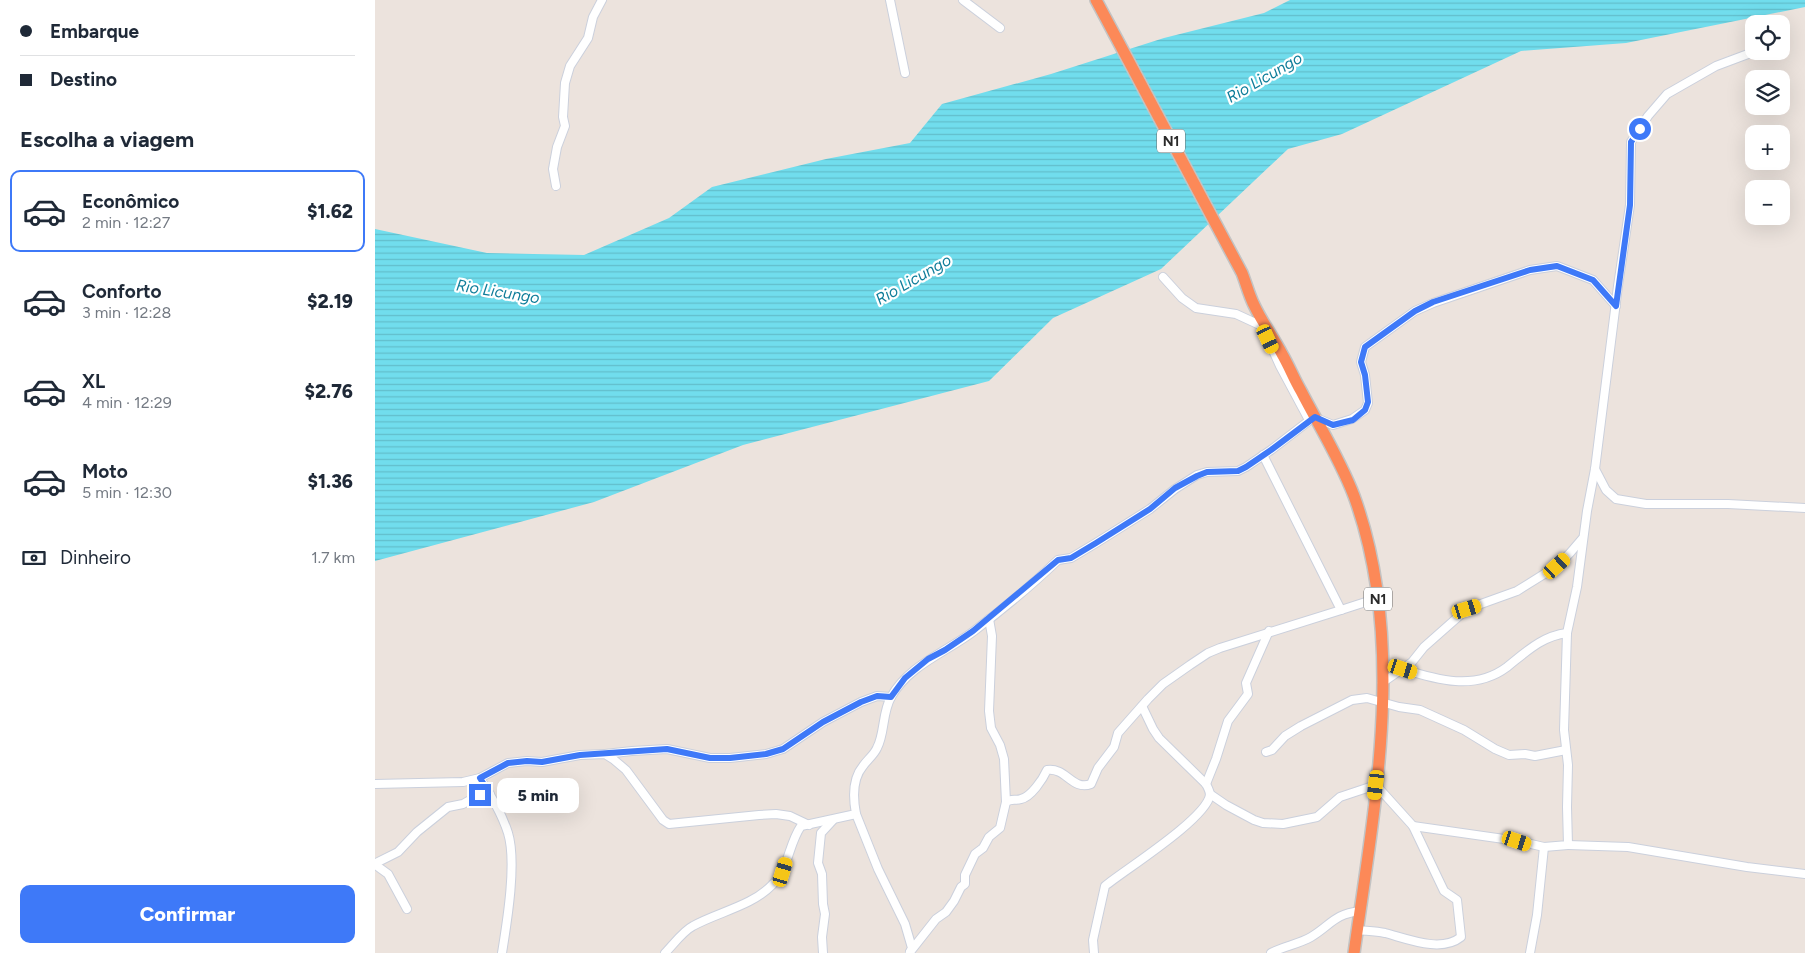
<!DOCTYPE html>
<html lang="pt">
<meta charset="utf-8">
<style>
:root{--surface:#fff;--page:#f6f6f7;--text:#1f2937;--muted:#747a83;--line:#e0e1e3;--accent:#3e79f8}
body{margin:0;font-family:Figtree,sans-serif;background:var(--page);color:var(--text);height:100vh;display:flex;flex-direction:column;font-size:19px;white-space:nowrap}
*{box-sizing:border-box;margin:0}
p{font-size:16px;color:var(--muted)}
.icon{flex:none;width:28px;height:28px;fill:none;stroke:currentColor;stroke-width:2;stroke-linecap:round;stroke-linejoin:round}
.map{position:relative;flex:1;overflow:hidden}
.details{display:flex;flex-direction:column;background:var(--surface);width:375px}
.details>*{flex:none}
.hud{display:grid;align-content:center;height:110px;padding:0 20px;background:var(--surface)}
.controls{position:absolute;left:1370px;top:15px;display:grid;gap:10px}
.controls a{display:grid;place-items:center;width:45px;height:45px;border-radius:10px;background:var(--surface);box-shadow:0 5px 20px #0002;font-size:25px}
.end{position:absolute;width:22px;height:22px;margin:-11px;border:6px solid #3e79f8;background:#fff;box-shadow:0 0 0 2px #fff}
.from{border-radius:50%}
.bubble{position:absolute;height:35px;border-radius:10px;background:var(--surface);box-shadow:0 5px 20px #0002;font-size:16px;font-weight:800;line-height:35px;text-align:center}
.car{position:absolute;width:15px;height:30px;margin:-15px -8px;border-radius:6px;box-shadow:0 0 4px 1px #0007;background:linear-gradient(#f5c518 24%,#345 0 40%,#f5c518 0 76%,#345 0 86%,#f5c518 0)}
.hud b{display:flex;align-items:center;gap:18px;height:48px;font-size:19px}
.hud b+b{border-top:1px solid var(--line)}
.hud i{width:12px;height:12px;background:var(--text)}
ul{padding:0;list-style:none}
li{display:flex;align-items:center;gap:15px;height:82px;margin:0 10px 8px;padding:0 10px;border:2px solid transparent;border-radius:10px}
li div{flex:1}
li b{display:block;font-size:19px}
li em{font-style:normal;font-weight:800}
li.current{border-color:var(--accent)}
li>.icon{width:45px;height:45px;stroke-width:1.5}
h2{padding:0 20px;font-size:22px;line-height:60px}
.pay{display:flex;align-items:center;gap:12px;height:55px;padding:0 20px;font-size:19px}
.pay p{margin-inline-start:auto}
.cta{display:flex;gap:10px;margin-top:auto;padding:10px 20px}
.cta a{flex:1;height:58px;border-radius:10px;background:var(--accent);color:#fff;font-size:20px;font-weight:800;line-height:58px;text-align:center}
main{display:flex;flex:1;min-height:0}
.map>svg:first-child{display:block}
</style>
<main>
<section class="details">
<div class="hud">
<b><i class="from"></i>Embarque</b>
<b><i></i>Destino</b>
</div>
<h2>Escolha a viagem</h2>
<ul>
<li class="current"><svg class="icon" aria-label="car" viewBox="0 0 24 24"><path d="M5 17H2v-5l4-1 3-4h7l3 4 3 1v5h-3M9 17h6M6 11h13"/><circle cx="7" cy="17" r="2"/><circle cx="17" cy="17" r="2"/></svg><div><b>Econômico</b><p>2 min · 12:27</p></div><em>$1.62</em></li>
<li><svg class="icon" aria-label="car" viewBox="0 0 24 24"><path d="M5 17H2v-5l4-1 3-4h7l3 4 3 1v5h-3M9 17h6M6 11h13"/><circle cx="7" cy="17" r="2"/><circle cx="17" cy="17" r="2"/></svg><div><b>Conforto</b><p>3 min · 12:28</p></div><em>$2.19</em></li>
<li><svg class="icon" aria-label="car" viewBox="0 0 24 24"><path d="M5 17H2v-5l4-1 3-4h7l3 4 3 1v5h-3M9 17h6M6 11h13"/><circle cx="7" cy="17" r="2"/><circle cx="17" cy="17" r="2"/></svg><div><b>XL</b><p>4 min · 12:29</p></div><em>$2.76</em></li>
<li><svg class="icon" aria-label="car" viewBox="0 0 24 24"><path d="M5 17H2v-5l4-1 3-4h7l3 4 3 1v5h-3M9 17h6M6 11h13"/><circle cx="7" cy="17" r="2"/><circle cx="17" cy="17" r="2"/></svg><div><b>Moto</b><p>5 min · 12:30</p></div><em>$1.36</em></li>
</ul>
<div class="pay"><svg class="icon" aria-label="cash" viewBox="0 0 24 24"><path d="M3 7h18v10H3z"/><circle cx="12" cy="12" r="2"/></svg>Dinheiro<p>1.7 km</p></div>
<div class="cta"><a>Confirmar</a></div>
</section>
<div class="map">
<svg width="1430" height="953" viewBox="0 0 1430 953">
<defs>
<pattern id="water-rules" width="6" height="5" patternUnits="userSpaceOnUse" patternTransform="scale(1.25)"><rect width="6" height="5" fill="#71dded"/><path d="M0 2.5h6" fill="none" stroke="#62becb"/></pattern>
</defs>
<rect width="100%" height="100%" fill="#ece3dd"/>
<polygon fill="url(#water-rules)" points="915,0 1430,0 1430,7 1251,43 1146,51 967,134 913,149 786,269 678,318 614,381 368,445 219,502 0,561 0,229 112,253 209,255 294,218 337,187 451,159 535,143 567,104 676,74 789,38 889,13"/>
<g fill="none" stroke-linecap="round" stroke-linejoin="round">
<g stroke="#cbd0dc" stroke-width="10">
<g id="minor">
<polyline points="515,0 530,73"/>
<polyline points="588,0 625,28"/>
<polyline points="181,186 178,169 182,147 190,126 188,117 190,83 195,66 213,38 218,17 227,0"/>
<polyline points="788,277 807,298 821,308 861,314 887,326 905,366 934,420"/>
<polyline points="1220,469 1231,490 1241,499 1271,504 1353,504 1430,508"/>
<polyline points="966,610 1003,598"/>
<polyline points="614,619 617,636 614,711 616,728 625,745 629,759 631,802"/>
<path d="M1028,669c34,11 72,22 104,-2 19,-15 35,-31 60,-34"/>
<polyline points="1007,683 1037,662 1049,647 1092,609 1142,591 1182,566 1195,553 1207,539"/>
<polyline points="891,752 897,750 910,736 926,726 977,700 992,698 1024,707 1045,710 1089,730 1120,749 1134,755 1150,754 1160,756 1191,750"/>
<polyline points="230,754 257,751 292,749 335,758 355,758 391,754 408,749 448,722 486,702 502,696 516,697"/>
<path d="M105,778c11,18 22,36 28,55 9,29 -1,89 -6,120"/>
<polyline points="0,784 88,782 105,778 133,763 152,761 167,762 205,755 230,754 238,759 251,770 288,820 294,824 384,815 401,814 415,816 434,825"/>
<polyline points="831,784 841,759 853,721 873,694 871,683 894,631"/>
<polyline points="835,794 851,805 879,820 888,823 908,824 942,817 965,797 1001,785 1038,826 1143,841 1169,847 1193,845 1192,807 1193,765 1189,730 1192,633 1202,587 1212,511 1220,469 1243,286 1255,205 1256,142 1273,116 1292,94 1341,66 1381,51"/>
<polyline points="481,814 503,869 530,924 537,948 535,952"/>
<polyline points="1193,845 1253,847 1372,867 1430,874"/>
<polyline points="32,909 13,874 2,866 1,863 23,852 42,832 73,807 88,804 102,796 115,794"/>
<path d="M982,930c9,1 19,1 28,3 23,6 56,20 76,4l-4,-37 -13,-9 -31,-65"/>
<path d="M535,952l26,-33 10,-7 8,-11 7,-14 4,-3v-9l10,-21 8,-6 6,-11 11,-9 6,-26c6,-4 9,-1 15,-3 10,-2 22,-20 26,-29 19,-3 25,21 44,14l7,-16 16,-21 4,-14 30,-34 15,-15 27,-19 18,-12 12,-5 121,-38 -78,-155"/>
<path d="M290,953c8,-8 18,-22 28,-27 25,-14 59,-20 79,-41 17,-16 16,-40 29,-59l55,-12c-3,-16 -4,-35 7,-48 4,-6 11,-11 14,-18 8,-15 5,-35 14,-51 18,-32 54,-44 83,-66 29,-22 58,-46 84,-71l13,-2 25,-15 54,-34 25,-20 22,-14 10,-3 31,-1 8,-4 25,-17 43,-33 19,8 19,-6 13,-9 3,-7 -3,-28 -4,-13 4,-15 50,-36 18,-8 97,-33 27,-4 36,14 23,26"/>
<polyline points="448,953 447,937 450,914 448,904 447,874 443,863 446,833 458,820"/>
<path d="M719,953l-1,-13 12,-54c21,-17 101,-67 105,-91 0,-4 -2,-7 -4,-11l-47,-46 -6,-9 -11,-23"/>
<path d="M896,953c13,-7 28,-9 40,-16 20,-12 23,-23 49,-26"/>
<polyline points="1155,953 1162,915 1169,847"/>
</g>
</g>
<g stroke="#c3c3c3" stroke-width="14">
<path id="highway" d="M721,0l146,273c4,10 7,22 12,32 8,17 19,32 28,49 7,12 12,25 19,37 18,35 39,68 53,105 53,145 21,308 0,457"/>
</g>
<use href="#minor" stroke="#fff" stroke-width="8"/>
<use href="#highway" stroke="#fc8958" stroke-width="11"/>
</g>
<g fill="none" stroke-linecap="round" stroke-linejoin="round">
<polyline stroke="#3e79f8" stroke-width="6" points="105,795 115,794 105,778 133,763 152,761 167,762 205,755 292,749 335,758 355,758 391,754 408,749 448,722 486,702 502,696 516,697 530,678 553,659 570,650 598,631 683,560 696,558 721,543 775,509 800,488 822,476 832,472 863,471 871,467 896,450 940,417 958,425 978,420 990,410 993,402 990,375 986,362 990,347 1040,311 1058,302 1155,270 1182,266 1218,280 1241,306 1255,205 1256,142 1265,129"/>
</g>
<g text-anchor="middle" stroke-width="4.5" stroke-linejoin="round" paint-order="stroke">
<g fill="#fff" stroke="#6a6a6a" stroke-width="1">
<rect x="782" y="129.5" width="28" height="23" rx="4"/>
<rect x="989" y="587.5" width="28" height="23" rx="4"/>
</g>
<g font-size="14" font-weight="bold" fill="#2a2a2a">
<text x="796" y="146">N1</text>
<text x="1003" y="604">N1</text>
</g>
<g font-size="16" font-style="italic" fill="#0f7d9a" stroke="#fff">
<text transform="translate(889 77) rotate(-30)" y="6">Rio Licungo</text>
<text transform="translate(538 279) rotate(-30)" y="6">Rio Licungo</text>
<text transform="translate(123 291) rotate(9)" y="6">Rio Licungo</text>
</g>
</g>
</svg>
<div class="controls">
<a><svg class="icon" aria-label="locate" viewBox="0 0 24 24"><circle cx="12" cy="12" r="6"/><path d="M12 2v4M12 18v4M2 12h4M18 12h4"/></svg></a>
<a><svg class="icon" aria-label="layers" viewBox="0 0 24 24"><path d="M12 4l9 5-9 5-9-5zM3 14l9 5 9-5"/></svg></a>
<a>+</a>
<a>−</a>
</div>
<i class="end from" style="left:1265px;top:129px"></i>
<i class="end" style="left:105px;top:795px"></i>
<div class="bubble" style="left:122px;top:778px;width:82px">5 min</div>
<i class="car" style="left:893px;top:339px;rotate:155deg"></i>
<i class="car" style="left:1182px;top:566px;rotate:48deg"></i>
<i class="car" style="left:1092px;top:609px;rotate:73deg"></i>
<i class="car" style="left:1028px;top:669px;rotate:108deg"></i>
<i class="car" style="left:1001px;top:785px;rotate:187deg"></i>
<i class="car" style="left:1142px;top:841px;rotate:108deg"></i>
<i class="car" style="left:408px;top:872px;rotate:17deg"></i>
</div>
</main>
